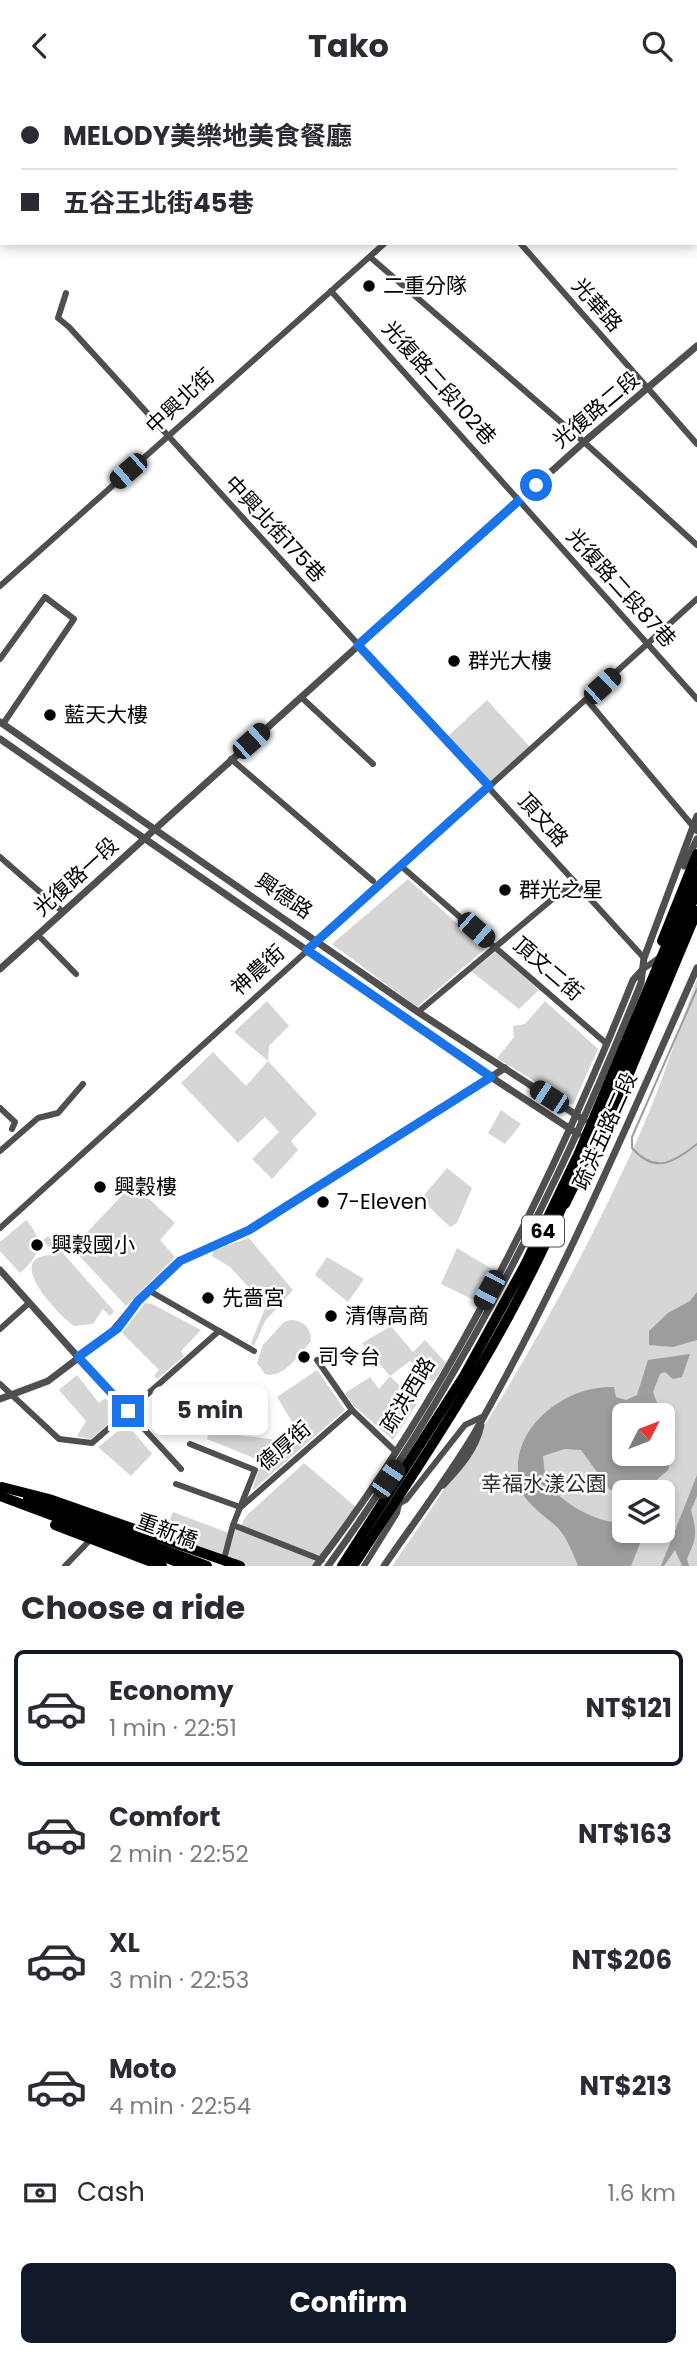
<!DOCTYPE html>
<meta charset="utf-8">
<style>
:root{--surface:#fff;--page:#f7f7f7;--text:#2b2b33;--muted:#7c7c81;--line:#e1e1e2;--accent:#111827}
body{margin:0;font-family:Poppins,"Noto Sans TC",sans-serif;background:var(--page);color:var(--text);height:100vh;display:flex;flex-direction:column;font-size:26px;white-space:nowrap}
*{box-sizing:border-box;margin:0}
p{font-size:23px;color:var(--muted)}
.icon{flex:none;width:38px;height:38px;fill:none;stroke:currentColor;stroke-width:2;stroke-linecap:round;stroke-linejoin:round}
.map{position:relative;height:1475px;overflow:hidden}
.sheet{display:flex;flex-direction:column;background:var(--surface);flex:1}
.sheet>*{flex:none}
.guide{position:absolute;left:0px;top:0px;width:698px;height:154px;box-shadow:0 4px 10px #0003;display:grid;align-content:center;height:154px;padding:0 21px;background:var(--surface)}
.needle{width:46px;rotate:48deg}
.controls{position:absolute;left:612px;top:1312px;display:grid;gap:14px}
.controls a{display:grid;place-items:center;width:63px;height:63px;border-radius:10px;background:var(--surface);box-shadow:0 4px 10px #0003;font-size:35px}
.end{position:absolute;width:32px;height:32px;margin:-16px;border:9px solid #1a73e8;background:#fff;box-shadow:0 0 0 4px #fff}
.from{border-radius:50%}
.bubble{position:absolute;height:49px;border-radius:10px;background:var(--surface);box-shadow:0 4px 10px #0003;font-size:23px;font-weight:700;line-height:49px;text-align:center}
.car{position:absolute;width:21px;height:42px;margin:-21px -10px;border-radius:9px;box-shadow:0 0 5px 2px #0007;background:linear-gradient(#222 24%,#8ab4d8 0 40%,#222 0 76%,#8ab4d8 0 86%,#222 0)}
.guide b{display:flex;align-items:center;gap:24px;height:66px;font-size:26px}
.guide b+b{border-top:2px solid var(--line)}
.guide i{width:18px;height:18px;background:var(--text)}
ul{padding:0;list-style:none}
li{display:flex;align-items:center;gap:21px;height:116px;margin:0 14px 10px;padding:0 7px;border:4px solid transparent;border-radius:10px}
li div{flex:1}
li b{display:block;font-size:26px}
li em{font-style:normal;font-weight:700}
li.active{border-color:var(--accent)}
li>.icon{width:63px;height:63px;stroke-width:1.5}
h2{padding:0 21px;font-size:32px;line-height:84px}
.pay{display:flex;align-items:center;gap:18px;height:77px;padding:0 21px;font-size:26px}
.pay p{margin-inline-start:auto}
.action{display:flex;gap:14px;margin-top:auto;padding:14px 21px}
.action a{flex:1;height:80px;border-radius:10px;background:var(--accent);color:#fff;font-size:28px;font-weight:700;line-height:80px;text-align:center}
header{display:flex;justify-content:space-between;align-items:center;height:91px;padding:0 21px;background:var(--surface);font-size:32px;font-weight:700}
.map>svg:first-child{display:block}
</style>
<header><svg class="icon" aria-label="back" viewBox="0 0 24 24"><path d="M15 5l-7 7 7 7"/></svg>Tako<svg class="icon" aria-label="search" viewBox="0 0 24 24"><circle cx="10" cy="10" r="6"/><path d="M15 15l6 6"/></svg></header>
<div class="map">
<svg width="697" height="1475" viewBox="0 0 697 1475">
<rect width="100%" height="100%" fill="#fff"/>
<g fill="#d6d6d6" fill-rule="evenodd">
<polygon points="487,609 530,656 489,692 446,647"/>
<polygon points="408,788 485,858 417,916 332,853"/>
<polygon points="496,861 539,899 519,918 471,880"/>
<path d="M697,888v587h-305c94,-134 179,-279 246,-428 23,-51 40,-107 59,-159zM625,1325h38v38h-38zM625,1402h38v38h-38z"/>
<polygon points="267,910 289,935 269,955 268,970 317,1023 291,1050 298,1059 272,1088 252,1068 279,1041 265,1026 238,1052 181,992 213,961 246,995 268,970 234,941"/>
<polygon points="545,910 598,958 573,1014 497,967 514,946 513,935 525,933"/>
<polygon points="501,1019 521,1033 505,1053 488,1042"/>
<polygon points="447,1077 472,1097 457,1132 450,1136 425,1112 424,1104"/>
<polygon points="133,1093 175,1132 160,1149 175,1166 126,1215 72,1157"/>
<path d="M26,1129c19,21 14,36 -6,53l-20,-22v-9z"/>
<path d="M48,1145l66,75 -4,5 -7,-7 -10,15 -19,2c-17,-12 -74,-72 -19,-71l-12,-15z"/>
<polygon points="249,1147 293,1199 265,1230 254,1255 251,1252 266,1215 230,1176 212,1165 214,1159"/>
<polygon points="457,1157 497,1181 480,1212 441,1193"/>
<polygon points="327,1166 364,1188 348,1211 315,1184"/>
<polygon points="145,1212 152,1213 201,1239 181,1260 184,1265 157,1288 154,1284 159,1279 122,1242"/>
<path d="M290,1229c14,0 21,8 21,21 -11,13 -27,38 -46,33l-8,-11 6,-18 21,-23z"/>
<polygon points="391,1235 413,1261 425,1249 446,1272 433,1291 410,1270 390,1285 417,1313 393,1349 354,1315 345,1302 370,1286 379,1298 390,1285 362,1252"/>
<polygon points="317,1279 345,1319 252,1400 261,1370 207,1348 210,1340 277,1349 294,1334 277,1306"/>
<polygon points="77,1284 99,1312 105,1307 119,1323 91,1348 77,1345 86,1330 59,1299"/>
<polygon points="127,1333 152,1363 131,1385 98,1356"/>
<polygon points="304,1372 356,1416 322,1465 293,1456 325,1470 321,1475 244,1475 225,1468 236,1435 240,1436 246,1425"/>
<polygon points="173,1421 229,1442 221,1465 164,1441"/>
</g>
<g fill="#9d9d9d">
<polygon points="697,1201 697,1249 673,1256 649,1254 649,1240 668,1222 690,1210"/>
<path d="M690,1263l-8,23 -9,2 -8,-7 -5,2 -7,18 9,24h-37v38h38v-35l12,23 -7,28 -26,23 -32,-3 -29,-40 -16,-1 -22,7c1,7 1,20 5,27 12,20 54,43 77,39v9h20l-14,35h-53c-5,-13 -11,-28 -20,-38 -14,-13 -28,-21 -38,-38 -3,-6 -2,-14 -2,-21 -1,-47 51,-84 96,-82l2,10 10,3 11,-5 11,-35z"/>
<path d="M697,1384v21l-6,14c6,23 6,27 -4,49l2,7h-7l-7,-16 -11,16h-3z"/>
</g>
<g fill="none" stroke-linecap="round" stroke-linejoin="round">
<path stroke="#9d9d9d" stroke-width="2" d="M697,898l-65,148v11c23,26 41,15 65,-4"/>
<g stroke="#4f4f4f" stroke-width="6">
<polyline points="385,0 386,2"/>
<polyline points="557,2 558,0"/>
<polyline points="520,152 697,353"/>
<polyline points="370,166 584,351 697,454"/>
<polyline points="331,200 697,608"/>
<polyline points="66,202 58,227 69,236 644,867"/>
<polyline points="0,495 385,152"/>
<polyline points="0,568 45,506 74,528 3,633"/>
<polyline points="301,606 373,673"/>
<polyline points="587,609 697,740"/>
<polyline points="231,668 373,790"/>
<polyline points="0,766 63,821"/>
<polyline points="401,775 607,953"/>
<polyline points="38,844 76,883"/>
<polyline points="642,879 660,866"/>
<polyline points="418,921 574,790"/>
<polyline points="0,1017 15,1031 12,1038"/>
<polyline points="0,1060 38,1027 58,1022 83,993"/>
<polyline points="0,1137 697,508"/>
<polyline points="148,1199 254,1260"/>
<polyline points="0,1238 29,1212"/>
<polyline points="78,1266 181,1378"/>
<polyline points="317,1269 352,1319 395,1360"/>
<polyline points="0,1293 59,1348 92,1352 219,1240"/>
<polyline points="190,1353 255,1379 233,1434 224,1468"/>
<polyline points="176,1393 240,1416"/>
<polyline points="397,1414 406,1409 465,1334 482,1326"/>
<polyline points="242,1415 352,1319"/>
<polyline points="233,1434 322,1469"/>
<polyline points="65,1475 91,1448"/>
<polyline points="364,1475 397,1422 400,1408"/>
</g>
<g stroke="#4f4f4f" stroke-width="7">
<polyline points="71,2 73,0"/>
<polyline points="0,103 2,101"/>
<polyline points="0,631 418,921 584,1029"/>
<polyline points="0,648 491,986 578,1043"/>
<polyline points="684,775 697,748"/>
<polyline points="0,878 584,351 697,255"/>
<polyline points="0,1179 78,1266"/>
<polyline points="0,1308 48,1290 110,1243 138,1210 180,1170 249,1139 505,977"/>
<path d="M443,1394c17,-18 33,-36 38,-60"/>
<path d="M316,1475c132,-172 237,-386 317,-586l9,-10"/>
<path d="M328,1475c130,-180 231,-377 313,-583l3,-25 53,-142"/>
<path d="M384,1475c30,-44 63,-87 90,-132 86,-150 153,-309 223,-466"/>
</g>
<g stroke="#000" stroke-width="10">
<polyline points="628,0 630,2"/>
<polyline points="696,77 697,77"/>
<polyline points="2,1396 49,1408 240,1475"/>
<polyline points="0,1405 188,1475"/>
<polyline points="28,1408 207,1475"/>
<polyline points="55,1434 162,1475"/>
</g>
<g stroke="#000" stroke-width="10">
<polyline points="600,0 601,2"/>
<polyline points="618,0 619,2"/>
<polyline points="696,82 697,83"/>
<polyline points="696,90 697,91"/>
<polyline points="696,101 697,101"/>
<polyline points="696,108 697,109"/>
<polyline points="662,850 697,763"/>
<polyline points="599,1028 697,800"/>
<polyline points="565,1113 628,985 697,820"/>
<polyline points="342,1475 464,1285 525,1174 579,1062 697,782"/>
<path d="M353,1475c78,-118 159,-238 213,-369"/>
</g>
</g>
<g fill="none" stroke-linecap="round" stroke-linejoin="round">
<polyline stroke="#1a73e8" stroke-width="9" points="128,1320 78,1266 118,1237 138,1210 180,1170 249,1139 491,986 307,859 489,695 358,554 536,394"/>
</g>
<g fill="#000" stroke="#fff" stroke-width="2.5">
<circle cx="369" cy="195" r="7"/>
<circle cx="454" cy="570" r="7"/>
<circle cx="50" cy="624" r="7"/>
<circle cx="505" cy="799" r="7"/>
<circle cx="100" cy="1096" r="7"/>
<circle cx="323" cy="1111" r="7"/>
<circle cx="37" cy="1154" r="7"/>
<circle cx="208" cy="1207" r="7"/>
<circle cx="331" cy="1225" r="7"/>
<circle cx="304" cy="1266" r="7"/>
</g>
<g text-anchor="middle" stroke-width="5" stroke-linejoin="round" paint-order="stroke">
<rect fill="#fff" stroke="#4c4c4c" stroke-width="2" x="522" y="1124.5" width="42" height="31" rx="5"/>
<g font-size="19" font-weight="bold" fill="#000">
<text x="543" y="1147">64</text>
</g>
<g font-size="21" fill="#000" stroke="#fff" text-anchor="start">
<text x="383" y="202">二重分隊</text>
<text x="468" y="577">群光大樓</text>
<text x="64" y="631">藍天大樓</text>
<text x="519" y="806">群光之星</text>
<text x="114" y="1103">興穀樓</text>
<text x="337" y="1118">7-Eleven</text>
<text x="51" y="1161">興穀國小</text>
<text x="222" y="1214">先嗇宮</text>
<text x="345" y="1232">清傳高商</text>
<text x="318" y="1273">司令台</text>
</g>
<g font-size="21" fill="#000" stroke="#fff">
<text transform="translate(597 214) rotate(48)" y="7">光華路</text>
<text transform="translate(439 292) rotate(48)" y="7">光復路二段102巷</text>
<text transform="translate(180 310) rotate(-43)" y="7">中興北街</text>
<text transform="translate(596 319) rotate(-40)" y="7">光復路二段</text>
<text transform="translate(275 438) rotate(47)" y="7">中興北街175巷</text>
<text transform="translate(621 497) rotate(48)" y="7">光復路二段87巷</text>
<text transform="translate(543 729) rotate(48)" y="7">頂文路</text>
<text transform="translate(76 786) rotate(-42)" y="7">光復路一段</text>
<text transform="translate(284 805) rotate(34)" y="7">興德路</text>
<text transform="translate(548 878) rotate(41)" y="7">頂文二街</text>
<text transform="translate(258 879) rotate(-42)" y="7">神農街</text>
<text transform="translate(605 1040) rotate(-66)" y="7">疏洪五路二段</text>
<text transform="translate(408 1304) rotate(-59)" y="7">疏洪西路</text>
<text transform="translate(284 1355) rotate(-41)" y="7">德厚街</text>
<text transform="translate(167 1440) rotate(20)" y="7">重新橋</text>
</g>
<g font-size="21" fill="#2d2d2d" stroke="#fff">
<text x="544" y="1400">幸福水漾公園</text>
</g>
</g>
</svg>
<div class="controls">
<a><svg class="needle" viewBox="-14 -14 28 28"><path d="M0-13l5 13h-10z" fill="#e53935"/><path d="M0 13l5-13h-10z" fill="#7c7c81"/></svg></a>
<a><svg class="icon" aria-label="layers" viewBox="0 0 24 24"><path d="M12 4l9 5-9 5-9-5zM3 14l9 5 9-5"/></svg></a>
</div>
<i class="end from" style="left:536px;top:394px"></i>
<i class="end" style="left:128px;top:1320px"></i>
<div class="bubble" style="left:152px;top:1295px;width:116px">5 min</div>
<i class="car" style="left:128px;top:380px;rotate:229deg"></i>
<i class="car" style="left:602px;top:595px;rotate:47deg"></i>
<i class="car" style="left:251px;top:650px;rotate:48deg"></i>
<i class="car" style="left:476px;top:839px;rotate:131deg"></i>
<i class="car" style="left:549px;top:1006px;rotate:303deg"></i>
<i class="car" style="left:489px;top:1199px;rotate:208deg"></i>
<i class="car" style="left:388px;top:1388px;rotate:34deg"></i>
<div class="guide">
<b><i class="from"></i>MELODY美樂地美食餐廳</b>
<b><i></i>五谷王北街45巷</b>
</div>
</div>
<section class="sheet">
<h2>Choose a ride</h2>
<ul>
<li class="active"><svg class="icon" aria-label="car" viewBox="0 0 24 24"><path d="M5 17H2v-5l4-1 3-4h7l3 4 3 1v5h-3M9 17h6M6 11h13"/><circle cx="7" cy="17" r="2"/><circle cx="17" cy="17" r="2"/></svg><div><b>Economy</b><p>1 min · 22:51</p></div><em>NT$121</em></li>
<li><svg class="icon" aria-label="car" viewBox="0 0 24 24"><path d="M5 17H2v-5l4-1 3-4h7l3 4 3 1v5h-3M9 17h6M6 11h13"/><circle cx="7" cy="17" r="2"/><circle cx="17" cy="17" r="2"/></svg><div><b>Comfort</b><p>2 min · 22:52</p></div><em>NT$163</em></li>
<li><svg class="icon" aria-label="car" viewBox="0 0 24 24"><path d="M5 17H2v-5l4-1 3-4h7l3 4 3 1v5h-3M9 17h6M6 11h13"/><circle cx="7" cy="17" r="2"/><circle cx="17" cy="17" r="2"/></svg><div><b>XL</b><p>3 min · 22:53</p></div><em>NT$206</em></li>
<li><svg class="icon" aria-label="car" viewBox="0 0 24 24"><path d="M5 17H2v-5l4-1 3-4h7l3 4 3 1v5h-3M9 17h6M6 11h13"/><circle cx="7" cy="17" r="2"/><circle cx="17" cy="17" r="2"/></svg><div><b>Moto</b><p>4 min · 22:54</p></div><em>NT$213</em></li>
</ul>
<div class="pay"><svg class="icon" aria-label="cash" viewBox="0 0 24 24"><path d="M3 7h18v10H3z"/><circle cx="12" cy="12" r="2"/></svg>Cash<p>1.6 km</p></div>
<div class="action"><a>Confirm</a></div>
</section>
